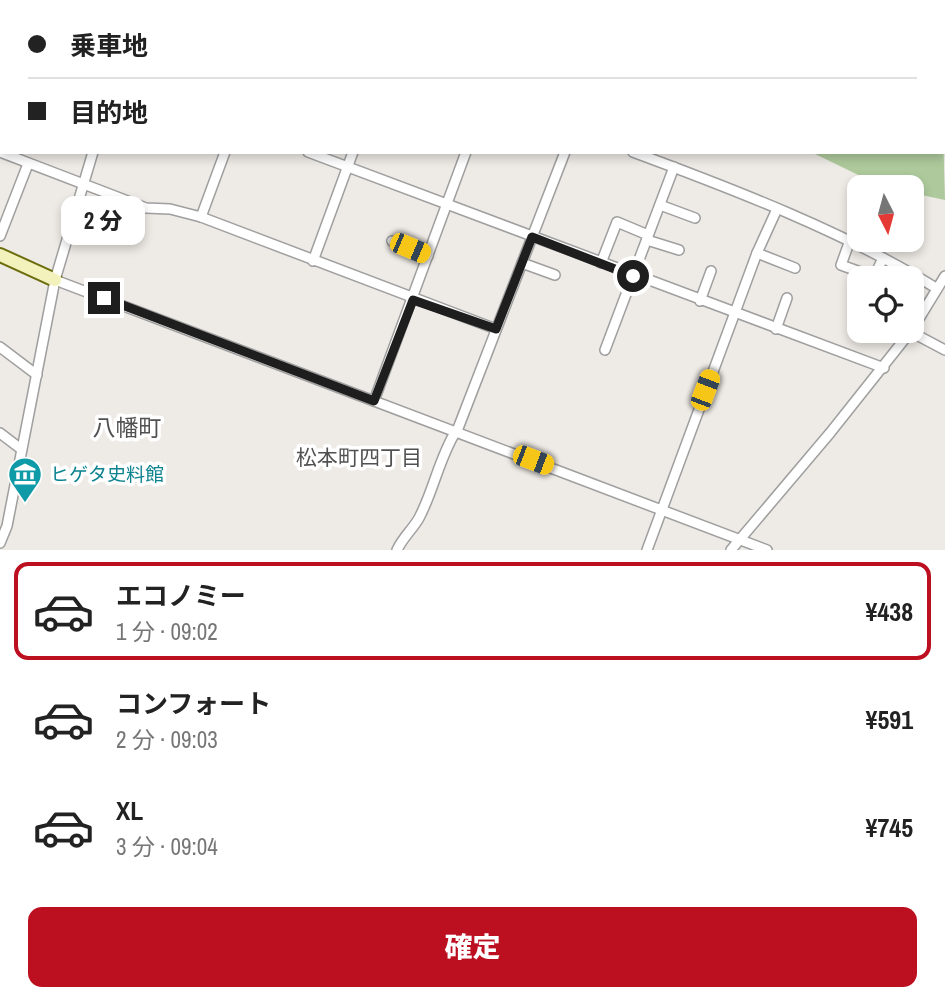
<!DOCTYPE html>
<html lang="ja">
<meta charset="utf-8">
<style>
:root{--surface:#fff;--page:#f2f2f2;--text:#222;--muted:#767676;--line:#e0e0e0;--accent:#bc0f20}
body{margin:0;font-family:"Archivo Narrow","Noto Sans JP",sans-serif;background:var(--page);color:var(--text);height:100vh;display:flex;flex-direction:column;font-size:26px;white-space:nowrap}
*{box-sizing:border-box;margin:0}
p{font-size:23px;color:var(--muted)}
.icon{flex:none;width:38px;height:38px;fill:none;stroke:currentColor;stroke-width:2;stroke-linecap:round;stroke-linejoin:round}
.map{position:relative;height:550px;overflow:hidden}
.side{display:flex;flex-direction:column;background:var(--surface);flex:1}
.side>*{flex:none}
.top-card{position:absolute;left:0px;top:0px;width:945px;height:154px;box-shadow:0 4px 10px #0003;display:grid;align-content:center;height:154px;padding:0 28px;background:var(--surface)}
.needle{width:46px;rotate:174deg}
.controls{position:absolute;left:847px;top:175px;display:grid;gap:14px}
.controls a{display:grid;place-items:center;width:77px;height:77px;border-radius:14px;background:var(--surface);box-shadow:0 4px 10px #0003;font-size:35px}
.end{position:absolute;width:32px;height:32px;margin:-16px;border:9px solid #1e1e1e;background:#fff;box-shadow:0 0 0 4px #fff}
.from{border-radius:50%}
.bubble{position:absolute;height:49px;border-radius:14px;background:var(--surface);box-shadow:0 4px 10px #0003;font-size:23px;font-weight:800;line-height:49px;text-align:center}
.car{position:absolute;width:21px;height:42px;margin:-21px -10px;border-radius:9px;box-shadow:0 0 5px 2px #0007;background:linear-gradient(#f5c518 24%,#345 0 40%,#f5c518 0 76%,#345 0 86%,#f5c518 0)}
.top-card b{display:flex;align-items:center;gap:24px;height:66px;font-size:26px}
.top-card b+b{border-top:2px solid var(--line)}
.top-card i{width:18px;height:18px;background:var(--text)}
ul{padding:12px 0 0;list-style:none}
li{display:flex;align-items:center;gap:21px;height:98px;margin:0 14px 10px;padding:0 14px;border:4px solid transparent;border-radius:14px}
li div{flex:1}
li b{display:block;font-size:26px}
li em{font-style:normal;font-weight:800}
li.on{border-color:var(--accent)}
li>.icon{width:63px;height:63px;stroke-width:1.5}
.cta{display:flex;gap:14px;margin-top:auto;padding:14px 28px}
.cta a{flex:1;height:80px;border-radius:14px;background:var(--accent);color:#fff;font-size:28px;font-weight:800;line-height:80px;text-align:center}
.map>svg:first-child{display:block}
</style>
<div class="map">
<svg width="945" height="550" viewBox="0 0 945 550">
<rect width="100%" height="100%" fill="#eeeae5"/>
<polygon fill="#aeca9c" points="943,130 945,200 912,193 912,187 883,187 811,152 943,152"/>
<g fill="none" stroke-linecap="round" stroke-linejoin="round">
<g stroke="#9f9f9f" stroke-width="12">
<g id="street">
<polyline points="10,0 15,2"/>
<polyline points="185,0 190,2"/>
<polyline points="748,0 750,2"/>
<polyline points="887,0 899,2"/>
<polyline points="59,2 60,0"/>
<polyline points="86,2 87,0"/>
<polyline points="150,2 151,0"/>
<polyline points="828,2 829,0"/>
<polyline points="930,2 930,0"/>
<polyline points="943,8 945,8"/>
<polyline points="943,55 945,55"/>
<polyline points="943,103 945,103"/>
<polyline points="0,152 146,208 170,209 201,217 496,329"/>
<polyline points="308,152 884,368"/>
<path d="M633,152c100,37 212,80 303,136"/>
<polyline points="660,205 695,218"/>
<polyline points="201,217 225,152"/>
<polyline points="0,236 28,164"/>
<polyline points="647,240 679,250"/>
<polyline points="392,241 428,256"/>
<polyline points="849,243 841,265 874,277 883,258"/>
<polyline points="757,253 795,268"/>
<polyline points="313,261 353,152"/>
<polyline points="522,263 555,275"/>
<polyline points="601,263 617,222 648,235"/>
<polyline points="55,280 767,550"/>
<polyline points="700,301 711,271"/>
<polyline points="776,329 787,298"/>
<polyline points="912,330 945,276"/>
<polyline points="911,332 945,350"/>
<polyline points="0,347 37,375"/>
<polyline points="605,350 674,167"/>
<polyline points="374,401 466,152"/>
<polyline points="457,431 565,152"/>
<polyline points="0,433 21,449"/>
<polyline points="0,543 7,526 55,280 93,152"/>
<path d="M397,550c6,-13 16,-21 22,-32 15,-28 20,-60 37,-87"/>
<polyline points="647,550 757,253 777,209"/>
<polyline points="731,550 830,433 911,331"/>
</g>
</g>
<g stroke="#6c6d0d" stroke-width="16">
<polyline id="secondary" points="0,255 55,280"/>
</g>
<use href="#street" stroke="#fff" stroke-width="9"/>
<use href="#secondary" stroke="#f4f2bc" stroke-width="12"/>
</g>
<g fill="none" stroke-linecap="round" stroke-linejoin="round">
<polyline stroke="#1e1e1e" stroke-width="9" points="104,298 374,401 413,300 496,329 532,237 633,276"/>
</g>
<defs>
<g id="museum-pin" transform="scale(1.75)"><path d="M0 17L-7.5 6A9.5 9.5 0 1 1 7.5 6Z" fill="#0f9aa8" stroke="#fff"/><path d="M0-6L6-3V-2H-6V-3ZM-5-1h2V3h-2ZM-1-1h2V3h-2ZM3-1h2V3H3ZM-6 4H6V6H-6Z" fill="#fff"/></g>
</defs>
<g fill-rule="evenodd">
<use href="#museum-pin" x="25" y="474"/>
</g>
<g text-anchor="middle" stroke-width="7" stroke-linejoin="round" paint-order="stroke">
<g font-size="19" fill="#0d838f" stroke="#fff" text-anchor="start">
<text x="50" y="481">ヒゲタ史料館</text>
</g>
<g font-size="21" fill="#515151" stroke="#fff">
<text x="359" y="465">松本町四丁目</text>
</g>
<g font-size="23" fill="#515151" stroke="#fff">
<text x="127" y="436">八幡町</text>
</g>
</g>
</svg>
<div class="controls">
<a><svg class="needle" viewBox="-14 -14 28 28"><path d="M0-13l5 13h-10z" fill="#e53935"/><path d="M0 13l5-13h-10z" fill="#767676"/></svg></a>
<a><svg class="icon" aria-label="locate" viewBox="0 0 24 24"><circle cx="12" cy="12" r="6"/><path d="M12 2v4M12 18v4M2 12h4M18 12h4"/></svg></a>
</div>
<i class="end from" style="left:633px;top:276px"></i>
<i class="end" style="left:104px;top:298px"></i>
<div class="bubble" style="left:61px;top:196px;width:84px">2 分</div>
<i class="car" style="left:410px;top:248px;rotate:113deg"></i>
<i class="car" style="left:705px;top:390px;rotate:21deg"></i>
<i class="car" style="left:533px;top:460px;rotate:111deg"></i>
<div class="top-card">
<b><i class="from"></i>乗車地</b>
<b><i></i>目的地</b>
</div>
</div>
<section class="side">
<ul>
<li class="on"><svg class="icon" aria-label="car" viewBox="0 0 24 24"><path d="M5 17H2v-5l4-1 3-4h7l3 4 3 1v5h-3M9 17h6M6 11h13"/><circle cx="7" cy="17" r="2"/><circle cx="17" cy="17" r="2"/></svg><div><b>エコノミー</b><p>1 分 · 09:02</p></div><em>¥438</em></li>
<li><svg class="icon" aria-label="car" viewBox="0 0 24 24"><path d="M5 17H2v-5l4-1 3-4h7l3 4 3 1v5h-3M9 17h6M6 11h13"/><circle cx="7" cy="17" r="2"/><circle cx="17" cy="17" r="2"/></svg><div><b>コンフォート</b><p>2 分 · 09:03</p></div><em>¥591</em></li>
<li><svg class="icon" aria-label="car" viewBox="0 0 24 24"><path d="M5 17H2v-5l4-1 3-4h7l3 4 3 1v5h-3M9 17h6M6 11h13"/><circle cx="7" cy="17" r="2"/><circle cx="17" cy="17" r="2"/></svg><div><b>XL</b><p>3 分 · 09:04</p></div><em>¥745</em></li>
</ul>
<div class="cta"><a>確定</a></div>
</section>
